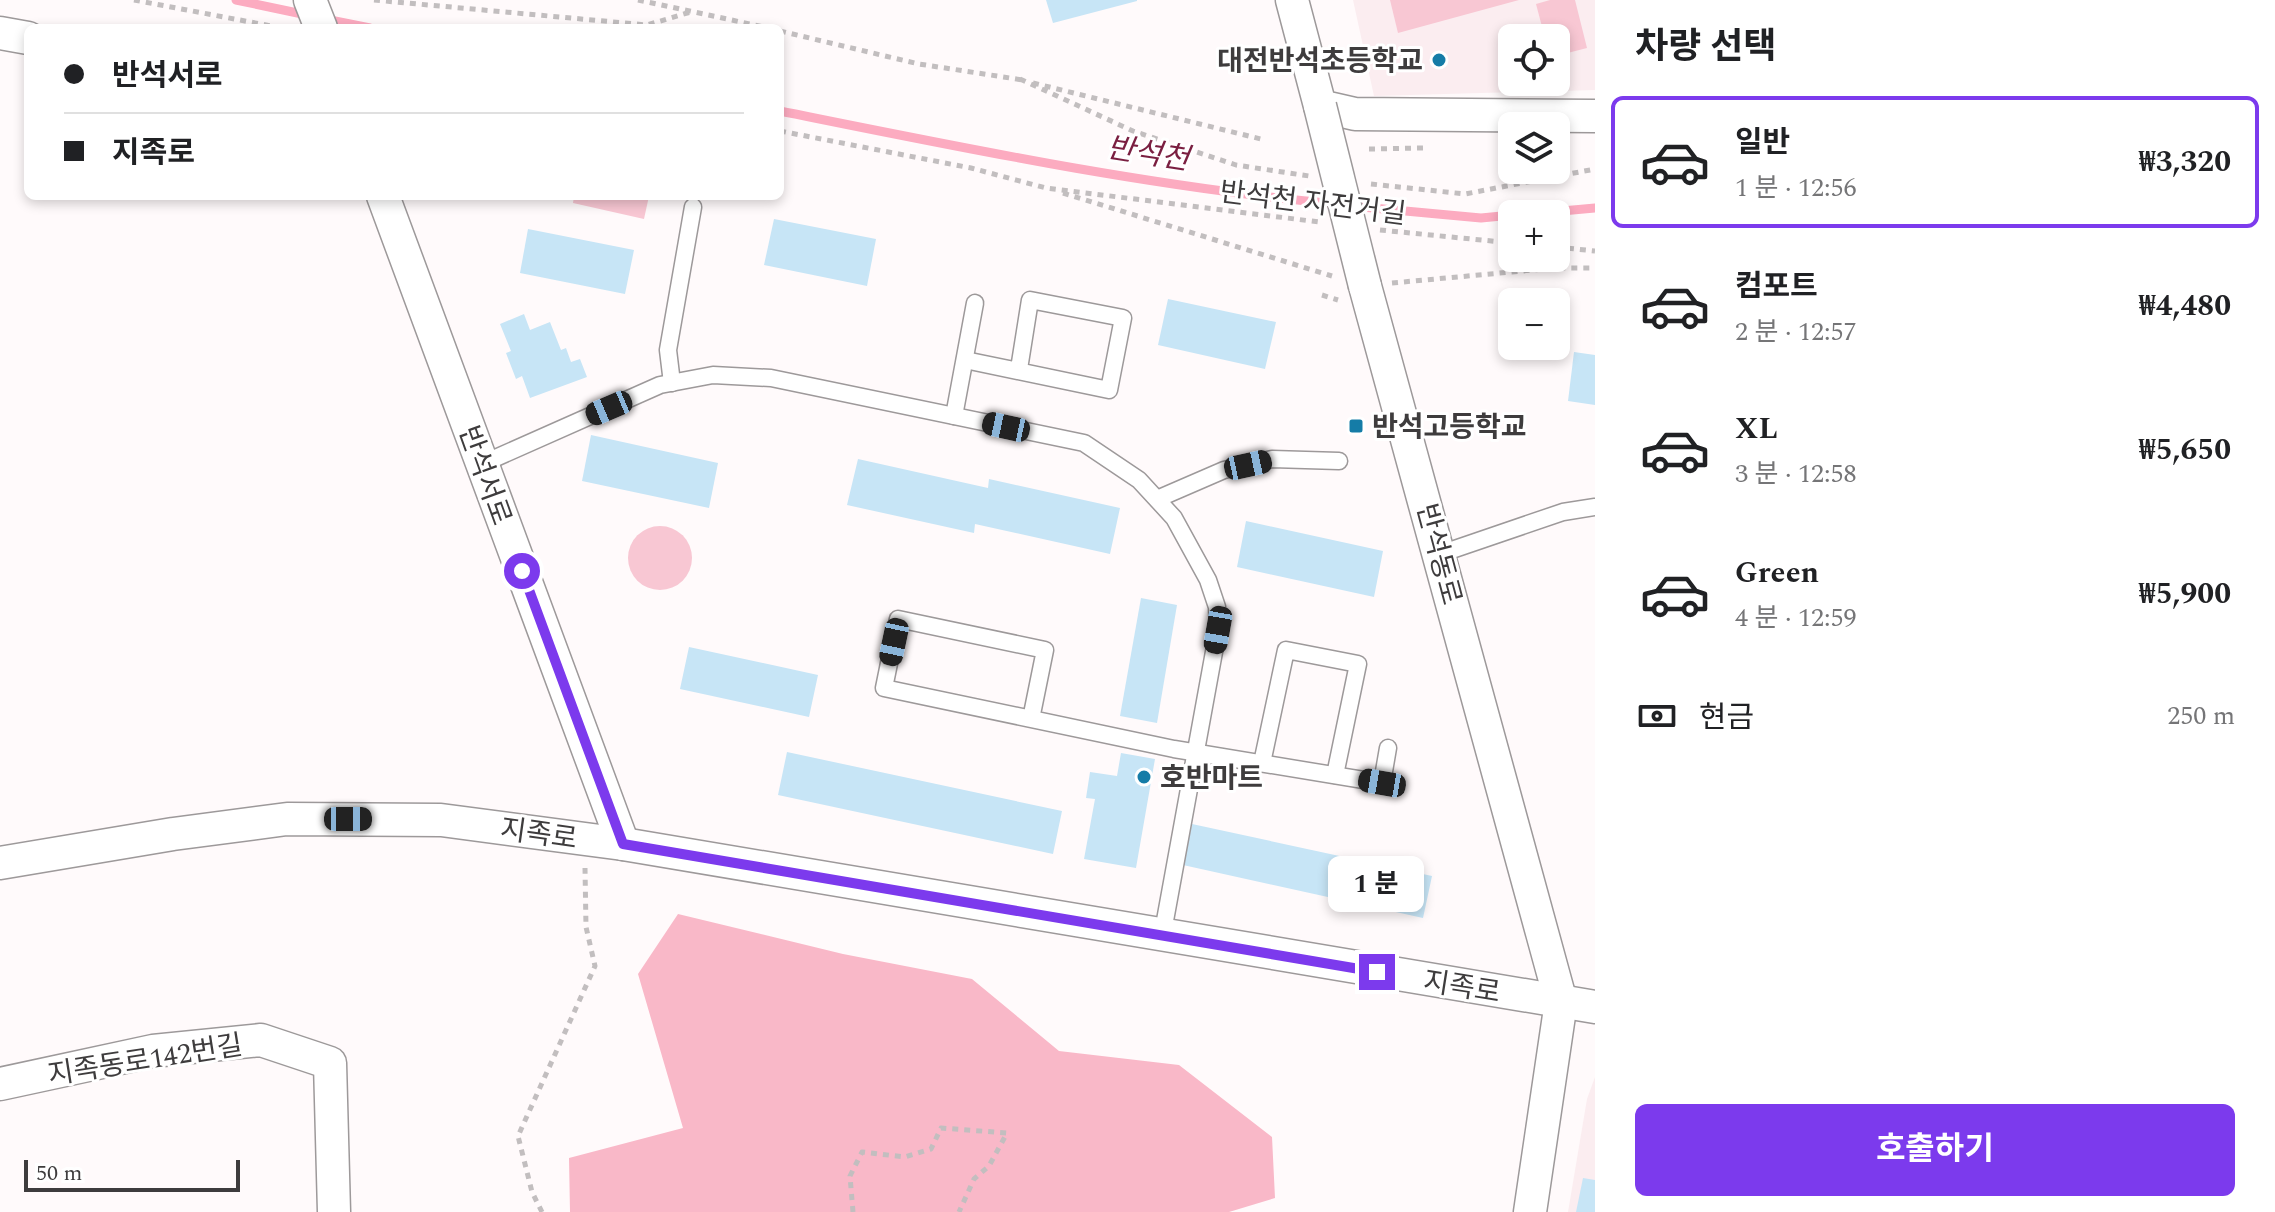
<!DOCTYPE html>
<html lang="ko">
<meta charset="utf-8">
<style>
:root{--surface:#fff;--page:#f6f6f6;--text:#202124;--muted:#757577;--line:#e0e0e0;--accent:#7c3aed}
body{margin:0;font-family:Spectral,"Noto Sans KR",serif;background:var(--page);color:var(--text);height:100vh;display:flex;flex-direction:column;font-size:30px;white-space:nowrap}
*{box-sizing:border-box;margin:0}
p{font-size:26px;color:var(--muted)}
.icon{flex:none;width:44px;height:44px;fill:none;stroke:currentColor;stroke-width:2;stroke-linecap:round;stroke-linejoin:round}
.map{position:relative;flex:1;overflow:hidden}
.drawer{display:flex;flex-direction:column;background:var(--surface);width:680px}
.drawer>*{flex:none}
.banner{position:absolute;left:24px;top:24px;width:760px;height:176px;border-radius:12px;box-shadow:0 4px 12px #0003;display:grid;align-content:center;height:176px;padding:0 40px;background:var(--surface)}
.controls{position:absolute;left:1498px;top:24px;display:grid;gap:16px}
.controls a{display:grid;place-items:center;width:72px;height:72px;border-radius:12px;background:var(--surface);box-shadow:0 4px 12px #0003;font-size:40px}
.scale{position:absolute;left:24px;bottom:20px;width:216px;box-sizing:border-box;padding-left:8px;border:4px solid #3e3c3d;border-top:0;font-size:22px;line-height:28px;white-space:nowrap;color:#3e3c3d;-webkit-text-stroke:6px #fff;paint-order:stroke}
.end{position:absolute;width:36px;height:36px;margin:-18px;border:10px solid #7c3aed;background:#fff;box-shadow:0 0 0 4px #fff}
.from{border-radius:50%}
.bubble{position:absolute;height:56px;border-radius:12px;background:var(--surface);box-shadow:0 4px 12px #0003;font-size:26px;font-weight:700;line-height:56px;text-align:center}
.car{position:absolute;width:24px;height:48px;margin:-24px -12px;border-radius:10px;box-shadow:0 0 6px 2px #0007;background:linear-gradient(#222 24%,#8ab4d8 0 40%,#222 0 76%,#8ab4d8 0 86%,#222 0)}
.banner b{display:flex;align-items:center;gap:28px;height:76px;font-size:30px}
.banner b+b{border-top:2px solid var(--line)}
.banner i{width:20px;height:20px;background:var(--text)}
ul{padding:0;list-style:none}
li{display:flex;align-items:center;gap:24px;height:132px;margin:0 16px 12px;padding:0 24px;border:4px solid transparent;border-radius:12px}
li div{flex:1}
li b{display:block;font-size:30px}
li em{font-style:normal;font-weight:700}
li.active{border-color:var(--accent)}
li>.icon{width:72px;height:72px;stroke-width:1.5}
h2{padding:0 40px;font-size:36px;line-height:96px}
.pay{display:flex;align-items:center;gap:20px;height:88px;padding:0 40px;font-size:30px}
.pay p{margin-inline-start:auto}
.cta{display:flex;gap:16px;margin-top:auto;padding:16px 40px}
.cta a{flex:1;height:92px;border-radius:12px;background:var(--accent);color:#fff;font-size:32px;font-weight:700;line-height:92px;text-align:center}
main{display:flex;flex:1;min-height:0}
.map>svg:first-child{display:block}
</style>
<main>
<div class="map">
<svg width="1595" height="1212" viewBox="0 0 1595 1212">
<rect width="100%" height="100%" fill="#fffafb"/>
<g fill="#fbedf0" fill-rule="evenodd">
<path d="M1353,0h242v90l-221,6zM1512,38h44v44h-44z"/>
<polygon points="1595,1077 1595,1212 1568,1212 1587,1099"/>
</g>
<g fill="#f8c7d3">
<polygon points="1390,0 1519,0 1398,33"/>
<polygon points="1550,0 1575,0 1587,48 1556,56 1556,38 1545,38 1536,4"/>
<polygon points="574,196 649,196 644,219 573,203"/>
<circle cx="660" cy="558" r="32"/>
</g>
<polygon fill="#f9b8c8" points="678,914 843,954 972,979 1059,1051 1179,1065 1272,1137 1275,1198 1229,1212 570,1212 569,1158 683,1128 638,974"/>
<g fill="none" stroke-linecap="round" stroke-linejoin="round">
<g stroke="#fcabc0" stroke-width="9">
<polyline points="236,0 307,15"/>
<polyline points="325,19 370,28"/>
<path d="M780,111c184,37 370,76 557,93"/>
<polyline points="1351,206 1481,218 1512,215"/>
<polyline points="1529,214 1595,208"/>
</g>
</g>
<g fill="#c7e5f6">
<polygon points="1046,0 1137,0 1137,1 1053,23"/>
<polygon points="774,219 876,239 867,286 764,265"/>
<polygon points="528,229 634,250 625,294 520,273"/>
<polygon points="1168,299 1276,322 1265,369 1158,345"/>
<polygon points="524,314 530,330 550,322 561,350 566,348 571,362 580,359 587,377 530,398 522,376 516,379 506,353 511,351 500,324"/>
<polygon points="1574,352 1595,355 1595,405 1568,401"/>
<polygon points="591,435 718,463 709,508 582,481"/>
<polygon points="858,459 988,488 989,479 1120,508 1110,554 975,524 974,533 847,505"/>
<polygon points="1246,521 1383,551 1374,597 1237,567"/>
<polygon points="1141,598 1177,605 1157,723 1120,716"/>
<polygon points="689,647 818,675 809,717 680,689"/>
<polygon points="787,752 1062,811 1053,854 778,795"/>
<polygon points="1121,753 1155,759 1136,868 1084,859 1095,799 1086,798 1090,772 1117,776"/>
<polygon points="1192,824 1432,876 1423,918 1183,865"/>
<polygon points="1583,1178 1595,1180 1595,1212 1576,1212"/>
</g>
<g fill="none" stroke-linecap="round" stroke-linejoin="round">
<g stroke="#9d999a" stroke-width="19">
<g id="lane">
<polyline points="965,360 1109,390 1123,318 1030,300 1019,369"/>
<polyline points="672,383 668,350 693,207"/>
<polyline points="954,416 975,303"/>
<polyline points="482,464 660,385 713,375 771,378 1084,443 1139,480 1174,518 1208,580 1217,607 1218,630 1162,937"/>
<polyline points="1157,499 1224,470 1272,459 1339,461"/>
<polyline points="1440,554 1563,512 1595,507"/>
<polyline points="1031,719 1045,650 898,619 884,688 1174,749 1382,783 1388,748"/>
<polyline points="1262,763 1286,650 1358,664 1335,775"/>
</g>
</g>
<g stroke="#9d999a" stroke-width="35">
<g id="street">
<polyline points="310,0 321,28"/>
<polyline points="1292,0 1320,106 1355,114 1595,116"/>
<polyline points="0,33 28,38"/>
<polyline points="383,196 623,844"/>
<polyline points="1365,286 1561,1002 1530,1212"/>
<polyline points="0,863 173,834 287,819 441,820 623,844 1595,1007"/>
<polyline points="0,1084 153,1051 261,1040 330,1063 334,1212"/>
</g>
</g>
<g stroke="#c2bebf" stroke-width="5" stroke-dasharray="6 6" stroke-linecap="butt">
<polyline points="134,0 282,28"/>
<polyline points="374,0 647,25 694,11"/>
<polyline points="638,0 769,28"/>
<polyline points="780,31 919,64 1023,80"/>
<polyline points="1020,79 1133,131 1236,165 1309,176"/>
<polyline points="1033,83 1265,140"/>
<polyline points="780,131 971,168 1046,188 1319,222"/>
<polyline points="1369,149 1423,148"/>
<polyline points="1371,184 1465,194 1595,169"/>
<polyline points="1063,193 1332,276"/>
<polyline points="1380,230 1512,243"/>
<polyline points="1556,247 1595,251"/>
<polyline points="1392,283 1555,268 1595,268"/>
<polyline points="1322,295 1338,300"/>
<polyline points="542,1212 532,1192 518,1136 595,966 586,927 585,868"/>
<polyline points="853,1212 850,1176 862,1152 905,1157 931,1149 941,1128 1007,1133 989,1166 974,1179 959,1212"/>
</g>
<use href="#lane" stroke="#fff" stroke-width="16"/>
<use href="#street" stroke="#fff" stroke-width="32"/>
<g stroke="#9d999a" stroke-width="35" stroke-linecap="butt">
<polyline id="street-bridge" points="1320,106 1365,286"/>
</g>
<use href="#street-bridge" stroke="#fff" stroke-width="32"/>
</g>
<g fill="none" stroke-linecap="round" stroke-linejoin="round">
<polyline stroke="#7c3aed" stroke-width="10" points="522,571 623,844 1377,972"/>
</g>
<g fill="#157ca7" stroke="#fff" stroke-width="3">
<circle cx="1439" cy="60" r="8"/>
<rect x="1348" y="418" width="16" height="16" rx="4"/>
<circle cx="1144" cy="777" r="8"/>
</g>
<g text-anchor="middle" stroke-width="6" stroke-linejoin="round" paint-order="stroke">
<g font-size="28" font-weight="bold" fill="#3e3c3d" stroke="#fff" text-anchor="start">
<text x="1423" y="70" text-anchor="end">대전반석초등학교</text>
<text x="1372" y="436">반석고등학교</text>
<text x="1160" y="787">호반마트</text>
</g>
<g font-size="28" fill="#3e3c3d" stroke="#fff">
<text transform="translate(1313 202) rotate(7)" y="10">반석천 자전거길</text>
<text transform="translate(486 475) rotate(70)" y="10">반석서로</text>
<text transform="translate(1440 554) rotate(75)" y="10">반석동로</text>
<text transform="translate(539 833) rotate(8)" y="10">지족로</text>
<text transform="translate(1462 986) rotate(9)" y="10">지족로</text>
<text transform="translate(145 1059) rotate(-9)" y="10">지족동로142번길</text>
</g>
<g font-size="30" font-style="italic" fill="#7a1f41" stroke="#fff">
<text transform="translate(1148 153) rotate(9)" y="10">반석천</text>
</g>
</g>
</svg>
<div class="controls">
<a><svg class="icon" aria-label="locate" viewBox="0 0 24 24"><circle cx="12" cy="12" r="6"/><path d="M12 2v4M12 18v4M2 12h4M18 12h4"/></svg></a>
<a><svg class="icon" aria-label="layers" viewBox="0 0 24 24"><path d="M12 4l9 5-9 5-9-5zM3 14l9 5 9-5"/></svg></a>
<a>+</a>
<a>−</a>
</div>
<div class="scale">50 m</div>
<i class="end from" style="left:522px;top:571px"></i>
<i class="end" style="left:1377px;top:972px"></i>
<div class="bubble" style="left:1328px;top:856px;width:96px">1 분</div>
<i class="car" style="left:609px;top:408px;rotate:247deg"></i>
<i class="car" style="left:1006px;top:427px;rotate:282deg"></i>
<i class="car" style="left:1248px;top:465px;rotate:78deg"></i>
<i class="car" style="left:1218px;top:630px;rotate:190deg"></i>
<i class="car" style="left:894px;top:642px;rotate:192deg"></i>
<i class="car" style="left:1382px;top:783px;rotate:280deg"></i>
<i class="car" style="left:348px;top:819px;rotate:90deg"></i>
<div class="banner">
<b><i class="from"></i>반석서로</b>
<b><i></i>지족로</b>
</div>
</div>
<section class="drawer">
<h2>차량 선택</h2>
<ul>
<li class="active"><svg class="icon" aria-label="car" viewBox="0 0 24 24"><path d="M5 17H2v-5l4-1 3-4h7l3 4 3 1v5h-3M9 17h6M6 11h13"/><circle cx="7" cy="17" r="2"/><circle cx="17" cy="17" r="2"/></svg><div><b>일반</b><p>1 분 · 12:56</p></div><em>₩3,320</em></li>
<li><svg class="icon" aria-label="car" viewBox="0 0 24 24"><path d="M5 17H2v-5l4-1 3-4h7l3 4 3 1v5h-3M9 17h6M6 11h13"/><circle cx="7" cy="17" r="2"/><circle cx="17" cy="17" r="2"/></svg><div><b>컴포트</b><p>2 분 · 12:57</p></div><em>₩4,480</em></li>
<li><svg class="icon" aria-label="car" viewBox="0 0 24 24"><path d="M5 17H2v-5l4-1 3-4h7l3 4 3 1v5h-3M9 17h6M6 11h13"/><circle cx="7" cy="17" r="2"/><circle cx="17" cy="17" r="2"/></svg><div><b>XL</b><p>3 분 · 12:58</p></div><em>₩5,650</em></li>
<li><svg class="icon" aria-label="car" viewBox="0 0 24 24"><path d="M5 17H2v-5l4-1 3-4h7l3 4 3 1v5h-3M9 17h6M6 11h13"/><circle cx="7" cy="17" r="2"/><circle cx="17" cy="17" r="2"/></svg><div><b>Green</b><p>4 분 · 12:59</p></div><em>₩5,900</em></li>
</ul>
<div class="pay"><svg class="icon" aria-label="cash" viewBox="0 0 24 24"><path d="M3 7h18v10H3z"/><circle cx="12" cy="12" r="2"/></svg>현금<p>250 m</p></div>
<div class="cta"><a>호출하기</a></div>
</section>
</main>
